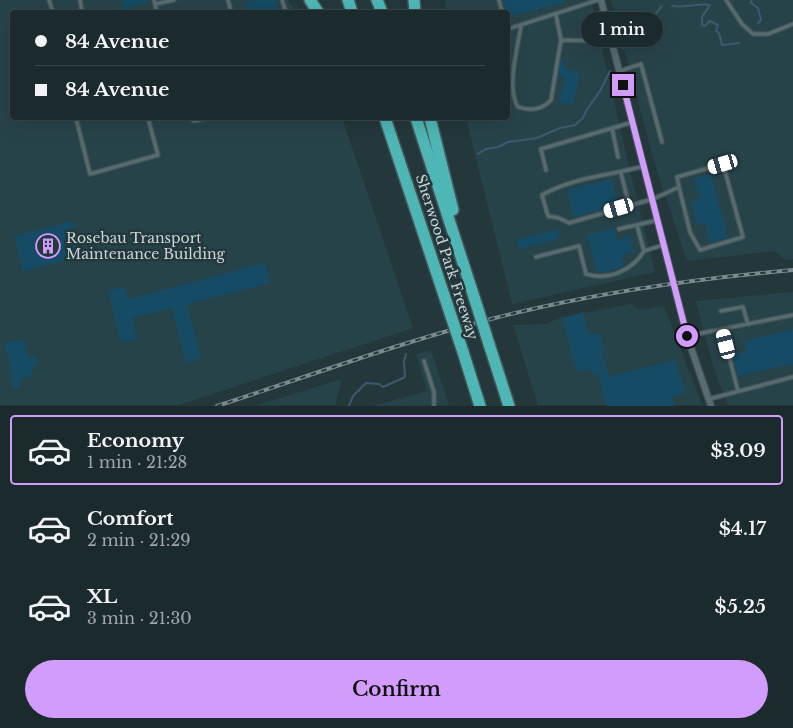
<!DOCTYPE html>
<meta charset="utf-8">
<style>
:root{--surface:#1b2a2d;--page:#283639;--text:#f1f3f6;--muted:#a0a7aa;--line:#394649;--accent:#d29cfd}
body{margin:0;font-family:"Libre Baskerville",serif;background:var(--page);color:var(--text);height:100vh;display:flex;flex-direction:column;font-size:19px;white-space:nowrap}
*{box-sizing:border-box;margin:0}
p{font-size:16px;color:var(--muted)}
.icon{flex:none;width:28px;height:28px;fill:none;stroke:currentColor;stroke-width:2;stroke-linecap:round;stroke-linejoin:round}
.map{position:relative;height:406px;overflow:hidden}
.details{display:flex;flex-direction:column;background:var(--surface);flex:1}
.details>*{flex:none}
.guide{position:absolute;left:10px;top:10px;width:500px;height:110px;border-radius:5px;box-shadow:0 5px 20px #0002,0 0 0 1px var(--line);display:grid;align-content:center;height:110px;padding:0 25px;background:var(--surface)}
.end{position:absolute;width:22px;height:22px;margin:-11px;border:6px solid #d29cfd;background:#111;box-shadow:0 0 0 2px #111}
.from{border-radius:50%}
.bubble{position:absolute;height:35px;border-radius:18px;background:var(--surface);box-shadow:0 5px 20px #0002,0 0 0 1px var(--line);font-size:16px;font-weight:600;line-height:35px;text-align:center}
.car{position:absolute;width:15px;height:30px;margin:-15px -8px;border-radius:6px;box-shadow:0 0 4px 1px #0007;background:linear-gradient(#fff 24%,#345 0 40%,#fff 0 76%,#345 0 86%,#fff 0)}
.guide b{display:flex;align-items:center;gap:18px;height:48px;font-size:19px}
.guide b+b{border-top:1px solid var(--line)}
.guide i{width:12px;height:12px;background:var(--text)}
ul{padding:9px 0 0;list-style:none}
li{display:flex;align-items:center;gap:15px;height:70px;margin:0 10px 8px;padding:0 15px;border:2px solid transparent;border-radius:5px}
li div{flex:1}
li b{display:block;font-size:19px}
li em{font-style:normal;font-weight:600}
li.active{border-color:var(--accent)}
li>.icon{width:45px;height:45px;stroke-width:1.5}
.action{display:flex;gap:10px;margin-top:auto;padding:10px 25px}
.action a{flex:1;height:58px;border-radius:30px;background:var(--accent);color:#111;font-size:20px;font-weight:600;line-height:58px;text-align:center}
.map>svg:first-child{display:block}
</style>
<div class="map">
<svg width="793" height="406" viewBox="0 0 793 406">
<rect width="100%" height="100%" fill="#24383c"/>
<g fill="#27434a">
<polygon points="0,0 288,0 296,12 12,12 12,118 342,118 413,328 179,405 0,405"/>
<polygon points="445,0 591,0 629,167 655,272 512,304 466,118 508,118 508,12 447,12"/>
<polygon points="611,0 793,0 793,259 785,260 775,251 687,261 654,161"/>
<polygon points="793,292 793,405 728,405 714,369 696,301"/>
<polygon points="631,304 640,310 664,306 702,405 538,405 513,325 548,324 558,318"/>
<polygon points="431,350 449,405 373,406 427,391 416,354"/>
<polygon points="342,379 335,405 258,405"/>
</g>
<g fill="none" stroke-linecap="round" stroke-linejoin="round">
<g stroke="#3f586f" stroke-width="2">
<polyline points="752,0 751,3 758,8 761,20 758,23"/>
<path d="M672,6c14,2 25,-3 38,-1l-8,12v8l3,1 5,-5 8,4 -2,6 3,2 3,12 17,-2"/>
<polyline points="623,48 639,27 644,28 662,6"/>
<polyline points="478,154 486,149 498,147 508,142 537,138 560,128 575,125 583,118 586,111 600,91 610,71"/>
<polyline points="349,406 353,396 366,383 379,384 383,387 405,377 404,361 406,354"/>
</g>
</g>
<g fill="#154b64">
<polygon points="122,0 147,0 147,2 128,8 129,12 110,12 109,11 124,7"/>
<polygon points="255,0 276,0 279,12 247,12 245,3"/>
<polygon points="503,0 564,0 565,2 508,17"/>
<polygon points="561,59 568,70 580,72 573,105 559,102 565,77 558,76"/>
<polygon points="711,174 728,238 710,243 705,222 697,225 691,202 700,200 694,178"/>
<polygon points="611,179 618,205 574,217 567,190"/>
<polygon points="72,221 81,257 23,271 14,236"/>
<polygon points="614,228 617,240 630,236 634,252 622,256 624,266 605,272 597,272 587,235"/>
<polygon points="558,229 560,238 520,249 517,240"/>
<polygon points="265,263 270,283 187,304 201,359 186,363 172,308 132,318 137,339 121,343 108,291 125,287 128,299"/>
<polygon points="583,312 588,333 600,334 605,351 602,352 609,377 675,360 686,393 672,397 674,406 607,406 598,374 592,376 590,369 577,372 562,318"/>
<polygon points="793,329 793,364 738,376 732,355 746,351 744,341"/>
<polygon points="23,339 27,356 35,355 38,365 30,367 33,376 19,379 21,386 13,389 11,379 13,379 4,343"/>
</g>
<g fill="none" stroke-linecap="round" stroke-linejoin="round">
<g stroke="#455659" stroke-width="5.5">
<g id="lane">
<polyline points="49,0 53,12"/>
<polyline points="80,0 82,12"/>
<polyline points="154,0 157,12"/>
<polyline points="228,0 231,12"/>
<polyline points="282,0 286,12"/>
<polyline points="499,0 502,12"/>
<polyline points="726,0 742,24 753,34 768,34 793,24"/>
<polyline points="155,4 174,0"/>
<polyline points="556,15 561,40"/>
<path d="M521,25c-3,22 -15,63 -3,82 12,4 24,3 33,-7l10,-60 31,1"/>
<polyline points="508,29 598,0"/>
<polyline points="620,71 641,64 662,142"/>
<polyline points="76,118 90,174 158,155 148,118"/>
<polyline points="191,118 194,121 207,118"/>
<polyline points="275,118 278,118"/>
<polyline points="612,128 618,157"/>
<path d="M644,166c-35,10 -70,11 -102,29l6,21 11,2 10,5 84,-24 26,-12 11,45 10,18 43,-13 -20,-73 -46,13 2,10"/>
<polyline points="546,170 541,149 633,122"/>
<polyline points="621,173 629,205"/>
<polyline points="637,225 644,251 663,245"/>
<polyline points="619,229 658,220"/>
<path d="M536,257l43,-11 7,28c22,7 47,-4 58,-23"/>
<polyline points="721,311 743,307 748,324"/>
<polyline points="722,329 738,391"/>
<polyline points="687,336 793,315"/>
<polyline points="424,361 434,392 434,406"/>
<polyline points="709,399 793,377"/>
</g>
</g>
<g stroke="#455659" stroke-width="8">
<polyline id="street" points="601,0 687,336 711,406"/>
</g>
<g stroke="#455659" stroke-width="14">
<g id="highway">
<polyline points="310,0 318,12"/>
<polyline points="348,0 352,12"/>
<polyline points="377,0 382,12"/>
<polyline points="414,0 415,12"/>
<polyline points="385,118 448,307"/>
<polyline points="416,118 475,300"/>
<polyline points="430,118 453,210"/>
<polyline points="489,344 509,406"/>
<polyline points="463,352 480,406"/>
</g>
</g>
<use href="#lane" stroke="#576b70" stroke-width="3"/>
<use href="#street" stroke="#576b70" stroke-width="5.5"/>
<use href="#highway" stroke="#4eb7b6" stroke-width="11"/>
<g stroke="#7b8a8d" stroke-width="4">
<path id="rail" d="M217,406c92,-30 184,-64 278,-88 98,-25 197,-39 298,-48"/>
</g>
<use href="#rail" stroke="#24383c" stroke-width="2" stroke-dasharray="5.5" stroke-linecap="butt"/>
<g stroke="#455659" stroke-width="14" stroke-linecap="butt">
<g id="highway-bridge">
<polyline points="475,300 489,344"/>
<polyline points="448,307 463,352"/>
</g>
</g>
<use href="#highway-bridge" stroke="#4eb7b6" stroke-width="11"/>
</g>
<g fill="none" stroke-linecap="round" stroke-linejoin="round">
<polyline stroke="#d29cfd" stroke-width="6" points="623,85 687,336"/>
</g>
<defs>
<g id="building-ring" transform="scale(1.25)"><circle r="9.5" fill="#24383c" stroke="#d29cfd" stroke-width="1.5"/><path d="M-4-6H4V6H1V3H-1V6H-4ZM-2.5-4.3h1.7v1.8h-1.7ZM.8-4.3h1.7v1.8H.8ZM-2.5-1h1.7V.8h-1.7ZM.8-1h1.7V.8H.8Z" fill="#d29cfd"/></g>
</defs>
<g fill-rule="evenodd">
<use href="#building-ring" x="48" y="246"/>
</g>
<g text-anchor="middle" stroke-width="5" stroke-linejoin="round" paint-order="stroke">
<g font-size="14" fill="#cad5d8" stroke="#24383c" text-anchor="start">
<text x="66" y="243">Rosebau Transport<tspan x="66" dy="16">Maintenance Building</tspan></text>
</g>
<g font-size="14" fill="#cad5d8" stroke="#24383c">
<text transform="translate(447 257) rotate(72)" y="5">Sherwood Park Freeway</text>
</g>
</g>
</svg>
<i class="end from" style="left:687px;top:336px"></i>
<i class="end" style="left:623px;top:85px"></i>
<div class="bubble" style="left:581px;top:12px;width:82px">1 min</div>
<i class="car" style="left:723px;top:164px;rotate:254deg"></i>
<i class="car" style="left:619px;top:208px;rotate:254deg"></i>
<i class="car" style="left:726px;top:344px;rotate:346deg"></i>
<div class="guide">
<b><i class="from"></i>84 Avenue</b>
<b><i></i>84 Avenue</b>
</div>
</div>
<section class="details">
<ul>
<li class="active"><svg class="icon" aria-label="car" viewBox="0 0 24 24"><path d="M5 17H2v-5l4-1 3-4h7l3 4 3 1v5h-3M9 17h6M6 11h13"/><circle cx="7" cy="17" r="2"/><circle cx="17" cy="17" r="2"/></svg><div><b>Economy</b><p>1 min · 21:28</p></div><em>$3.09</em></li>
<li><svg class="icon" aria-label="car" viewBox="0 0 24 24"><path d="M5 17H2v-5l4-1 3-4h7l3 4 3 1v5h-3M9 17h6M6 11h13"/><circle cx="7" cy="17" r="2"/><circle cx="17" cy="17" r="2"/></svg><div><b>Comfort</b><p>2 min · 21:29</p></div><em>$4.17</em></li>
<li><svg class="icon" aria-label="car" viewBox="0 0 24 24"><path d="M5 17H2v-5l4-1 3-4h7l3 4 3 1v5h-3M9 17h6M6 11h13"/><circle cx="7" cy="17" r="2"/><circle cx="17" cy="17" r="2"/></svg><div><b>XL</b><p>3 min · 21:30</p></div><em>$5.25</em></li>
</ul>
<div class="action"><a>Confirm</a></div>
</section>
